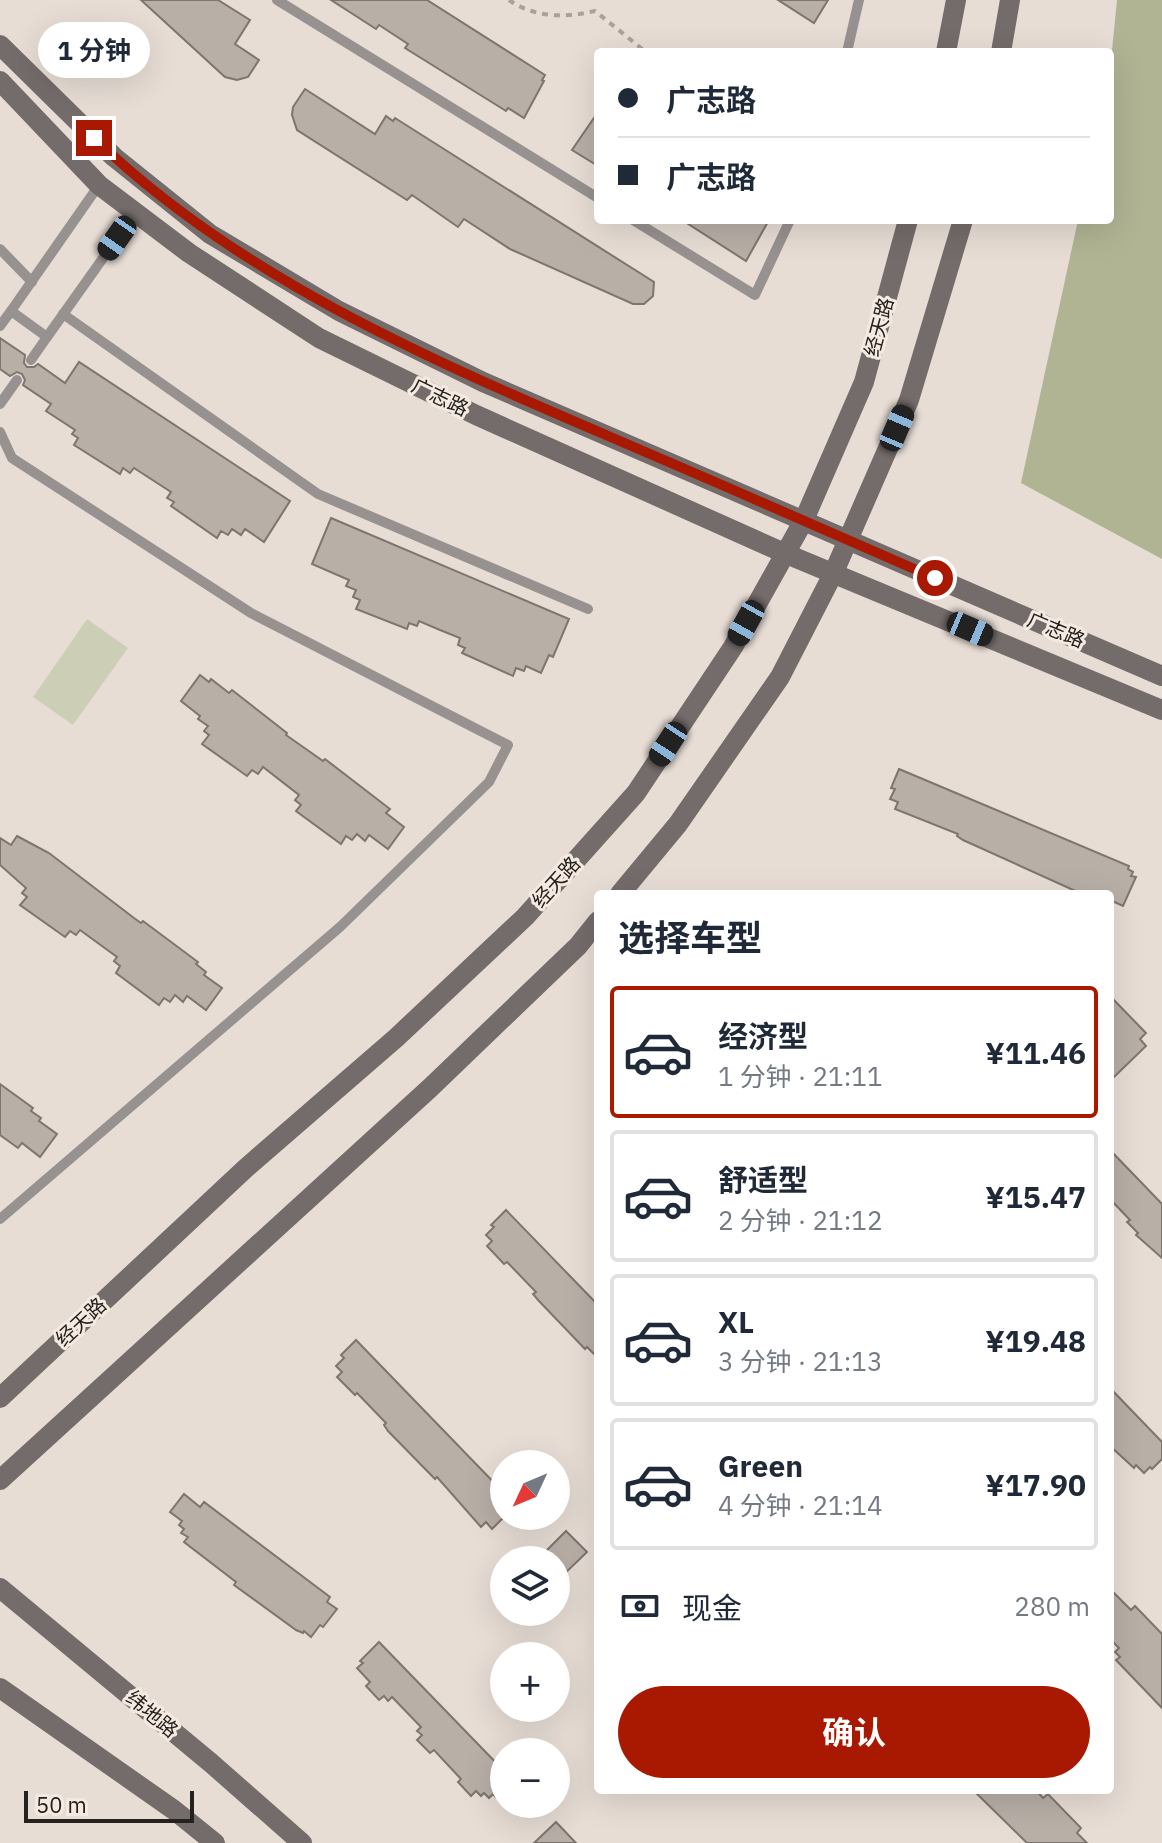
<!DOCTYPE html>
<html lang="zh">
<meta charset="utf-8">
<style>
:root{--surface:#fff;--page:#f2f2f3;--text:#1f2937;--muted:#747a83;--line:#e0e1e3;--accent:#a91901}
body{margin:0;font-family:"IBM Plex Sans","Noto Sans SC",sans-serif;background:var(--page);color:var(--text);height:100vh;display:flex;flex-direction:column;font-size:30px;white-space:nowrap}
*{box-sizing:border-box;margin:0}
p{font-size:26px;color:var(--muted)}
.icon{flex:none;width:44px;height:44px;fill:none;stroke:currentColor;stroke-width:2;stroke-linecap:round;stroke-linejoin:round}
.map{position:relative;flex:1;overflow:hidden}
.sheet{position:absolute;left:594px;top:890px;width:520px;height:904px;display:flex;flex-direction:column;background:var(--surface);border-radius:8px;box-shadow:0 8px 32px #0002}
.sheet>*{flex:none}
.guide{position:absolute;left:594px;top:48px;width:520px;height:176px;border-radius:8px;box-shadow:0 8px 32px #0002;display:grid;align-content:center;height:176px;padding:0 24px;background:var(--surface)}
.needle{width:52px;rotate:226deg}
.controls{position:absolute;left:490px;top:1450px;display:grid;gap:16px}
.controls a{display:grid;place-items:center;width:80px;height:80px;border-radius:50%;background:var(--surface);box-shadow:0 8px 32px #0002;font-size:40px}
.scale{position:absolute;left:24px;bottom:20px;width:170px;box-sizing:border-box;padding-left:8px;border:4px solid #25211e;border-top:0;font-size:22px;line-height:28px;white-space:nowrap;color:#25211e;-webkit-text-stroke:6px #f4eae2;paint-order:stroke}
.end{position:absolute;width:36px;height:36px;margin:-18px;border:10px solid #a91901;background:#fff;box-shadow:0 0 0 4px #fff}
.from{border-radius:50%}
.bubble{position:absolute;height:56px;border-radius:28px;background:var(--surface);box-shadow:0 8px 32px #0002;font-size:26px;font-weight:700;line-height:56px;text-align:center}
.car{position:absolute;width:24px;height:48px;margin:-24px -12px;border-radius:10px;box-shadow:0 0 6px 2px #0007;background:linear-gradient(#222 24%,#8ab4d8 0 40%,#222 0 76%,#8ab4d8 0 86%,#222 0)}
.guide b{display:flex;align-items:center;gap:28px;height:76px;font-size:30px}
.guide b+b{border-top:2px solid var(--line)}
.guide i{width:20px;height:20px;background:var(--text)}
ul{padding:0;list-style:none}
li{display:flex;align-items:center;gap:24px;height:132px;margin:0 16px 12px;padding:0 8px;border:4px solid var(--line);border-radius:8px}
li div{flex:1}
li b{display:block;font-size:30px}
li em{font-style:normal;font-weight:700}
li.current{border-color:var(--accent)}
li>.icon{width:72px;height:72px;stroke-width:1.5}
h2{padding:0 24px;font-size:36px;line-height:96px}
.pay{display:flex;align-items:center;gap:20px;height:88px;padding:0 24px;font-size:30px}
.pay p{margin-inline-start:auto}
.button{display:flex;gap:16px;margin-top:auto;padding:16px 24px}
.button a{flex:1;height:92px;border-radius:48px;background:var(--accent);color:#fff;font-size:32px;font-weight:700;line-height:92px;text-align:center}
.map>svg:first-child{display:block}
</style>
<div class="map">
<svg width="1162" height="1843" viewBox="0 0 1162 1843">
<rect width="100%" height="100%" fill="#e7ddd5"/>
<polygon fill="#cccfb6" points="87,619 128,648 73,725 33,697"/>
<polygon fill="#b0b493" points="1117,0 1162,0 1162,559 1021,483 1078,220 1110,220 1110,70"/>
<g fill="#b8afa7" stroke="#7e756e" stroke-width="2">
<polygon points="141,0 218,0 250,20 235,44 259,60 248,77 237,80 225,77"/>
<polygon points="331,0 427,0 545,75 542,80 544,81 524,118 508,108 506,111 405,48 408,44 379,25 376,29"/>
<polygon points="778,0 828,0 814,23"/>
<polygon points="305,89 375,134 386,116 393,121 395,118 654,282 653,296 644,304 633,304 510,249 464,219 458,227 412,195 407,200 297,130 292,115 293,107"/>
<polygon points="598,112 598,166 572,150"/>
<polygon points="682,220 769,220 746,261"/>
<polygon points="0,338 25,355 24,363 27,367 34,367 38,364 65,383 79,362 290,501 264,542 245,529 241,535 232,529 228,535 221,531 217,538 171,506 174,502 167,498 171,492 134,468 130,473 123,468 120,474 74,445 78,438 72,434 75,430 46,411 51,404 23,385 25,380 22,374 17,372 10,376 0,369"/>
<polygon points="331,518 569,619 553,657 549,655 541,673 526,666 524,671 516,668 513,676 462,653 465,648 458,645 460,638 440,630 419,621 417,626 409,623 407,629 356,609 360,600 353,597 356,590 346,586 349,580 312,564"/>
<polygon points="200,675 209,682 211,679 229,693 232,690 287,733 286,735 323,761 325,759 390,809 386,813 404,827 388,849 369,835 365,841 357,834 352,840 346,836 341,844 296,811 301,805 295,800 299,795 263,767 258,774 252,770 247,776 202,744 209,735 204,731 208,726 198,719 200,716 181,701"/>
<polygon points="899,769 1129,866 1128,869 1133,872 1131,876 1136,877 1123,906 1110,900 1110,894 1082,894 963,840 957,836 958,834 895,809 898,802 890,799 895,789 891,788"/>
<polygon points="17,836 49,853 134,918 141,923 143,921 198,962 196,964 206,972 204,975 222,988 206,1010 187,996 183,1002 175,995 170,1002 164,998 159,1005 116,973 120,966 114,961 117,957 80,930 76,935 70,931 65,937 20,905 27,897 22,893 26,888 0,865 0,838 11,845"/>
<polygon points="1110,996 1146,1033 1140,1039 1146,1046 1110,1081"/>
<polygon points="0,1084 33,1108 31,1111 41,1118 39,1121 57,1134 40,1157 22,1143 18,1148 0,1135"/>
<polygon points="1110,1150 1162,1204 1162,1258 1136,1235 1138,1233 1127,1222 1130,1220 1110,1199"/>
<polygon points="506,1210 598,1305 598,1358 587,1347 585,1349 538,1300 533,1294 536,1292 507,1262 504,1264 487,1246 492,1241 486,1235 494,1227 491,1225"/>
<polygon points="356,1340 504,1493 504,1517 492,1529 486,1522 481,1527 437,1477 435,1479 388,1431 384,1425 386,1423 357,1393 355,1395 337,1377 342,1372 336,1366 344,1358 341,1355"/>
<polygon points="1110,1388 1162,1442 1162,1459 1152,1469 1150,1467 1144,1473 1136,1465 1134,1468 1110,1446"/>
<polygon points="184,1494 200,1507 204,1502 330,1597 327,1602 337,1609 323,1627 320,1625 311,1637 304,1631 303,1633 296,1630 234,1585 236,1582 184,1542 188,1537 181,1533 184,1529 179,1525 182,1521 170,1512"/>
<polygon points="566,1531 587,1552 556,1582 556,1560 537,1560"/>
<polygon points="1110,1589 1131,1610 1135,1606 1162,1634 1162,1708 1116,1660 1120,1657 1115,1652 1119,1648 1110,1639"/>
<polygon points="379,1642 504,1771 504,1806 493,1794 489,1798 484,1793 481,1796 476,1791 471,1796 458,1782 461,1779 434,1750 430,1753 417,1740 422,1735 417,1731 421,1727 392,1697 388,1701 384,1696 379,1700 366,1686 370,1682 357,1668 363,1663 360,1661"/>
<polygon points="973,1790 1036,1790 1043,1798 1048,1794 1081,1828 1077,1833 1087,1843 1027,1843"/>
<polygon points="556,1822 576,1843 534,1843"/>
</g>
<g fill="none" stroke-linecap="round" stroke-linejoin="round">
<path stroke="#a9a19a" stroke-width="4" stroke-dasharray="6 6" stroke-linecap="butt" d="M509,0c26,18 56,18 86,11l51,41"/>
<g stroke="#979190" stroke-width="10">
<polyline points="277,0 598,198"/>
<polyline points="847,52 859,0"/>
<polyline points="99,185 11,311 47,337 135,213"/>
<polyline points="633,220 755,295 790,220"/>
<polyline points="0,249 32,282"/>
<polyline points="63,314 318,494 588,609"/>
<polyline points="0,326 11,311"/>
<polyline points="31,360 47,337"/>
<polyline points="0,404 17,380"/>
<polyline points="0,432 12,458 251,613 508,745 489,782 340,927 0,1219"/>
</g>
<g stroke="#746c6a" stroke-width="20">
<polyline points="0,45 114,157 210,234 339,311 483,382 1162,676"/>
<polyline points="946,52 956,0"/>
<polyline points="1001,52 1010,0"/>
<polyline points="0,81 99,185 189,253 319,338 476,415 784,553 1162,710"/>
<polyline points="620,894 678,824 780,677 834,572 909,400 963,220"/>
<polyline points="0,1398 246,1168 396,1038 525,917 636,793 733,647 804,520 864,382 908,220"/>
<polyline points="0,1480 430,1088 578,946 598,921"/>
<polyline points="0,1588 211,1763 302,1843"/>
<polyline points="0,1688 174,1810 215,1843"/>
</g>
</g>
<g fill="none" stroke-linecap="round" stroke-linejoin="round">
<path stroke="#a91901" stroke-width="10" d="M94,138c143,138 332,220 512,297 110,47 219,95 329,143"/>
</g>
<g text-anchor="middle" stroke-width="6" stroke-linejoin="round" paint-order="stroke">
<g font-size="20" fill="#25211e" stroke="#f4eae2">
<text transform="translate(879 327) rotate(-75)" y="7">经天路</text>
<text transform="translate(440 397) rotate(26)" y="7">广志路</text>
<text transform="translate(1056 630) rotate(23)" y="7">广志路</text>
<text transform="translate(556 882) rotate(-48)" y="7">经天路</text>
<text transform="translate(81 1322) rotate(-43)" y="7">经天路</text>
<text transform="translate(152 1714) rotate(40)" y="7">纬地路</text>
</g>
</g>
</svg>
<div class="controls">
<a><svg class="needle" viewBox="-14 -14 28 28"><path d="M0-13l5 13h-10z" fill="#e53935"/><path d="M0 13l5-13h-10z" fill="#747a83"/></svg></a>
<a><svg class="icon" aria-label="layers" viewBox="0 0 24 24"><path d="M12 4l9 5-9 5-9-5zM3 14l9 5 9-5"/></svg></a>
<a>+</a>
<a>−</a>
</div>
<div class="scale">50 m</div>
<i class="end from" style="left:935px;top:578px"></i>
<i class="end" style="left:94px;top:138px"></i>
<div class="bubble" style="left:38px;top:22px;width:112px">1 分钟</div>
<i class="car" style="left:117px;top:238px;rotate:215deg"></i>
<i class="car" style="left:897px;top:428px;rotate:23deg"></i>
<i class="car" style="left:746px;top:623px;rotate:209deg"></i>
<i class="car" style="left:970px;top:629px;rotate:113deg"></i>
<i class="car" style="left:668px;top:744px;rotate:213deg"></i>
<div class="guide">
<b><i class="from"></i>广志路</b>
<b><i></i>广志路</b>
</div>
<section class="sheet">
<h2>选择车型</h2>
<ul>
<li class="current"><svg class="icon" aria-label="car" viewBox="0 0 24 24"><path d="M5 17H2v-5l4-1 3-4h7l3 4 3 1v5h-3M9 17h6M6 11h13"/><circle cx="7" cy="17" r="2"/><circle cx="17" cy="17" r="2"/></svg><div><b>经济型</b><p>1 分钟 · 21:11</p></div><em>¥11.46</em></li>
<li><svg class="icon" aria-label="car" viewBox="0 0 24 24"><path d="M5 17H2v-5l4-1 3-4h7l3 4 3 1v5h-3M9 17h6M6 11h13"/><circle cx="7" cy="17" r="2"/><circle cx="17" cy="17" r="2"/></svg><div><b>舒适型</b><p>2 分钟 · 21:12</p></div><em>¥15.47</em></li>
<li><svg class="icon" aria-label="car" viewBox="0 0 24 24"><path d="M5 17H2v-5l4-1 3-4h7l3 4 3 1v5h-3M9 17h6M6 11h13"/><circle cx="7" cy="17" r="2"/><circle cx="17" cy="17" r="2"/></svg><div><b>XL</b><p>3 分钟 · 21:13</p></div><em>¥19.48</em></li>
<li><svg class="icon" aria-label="car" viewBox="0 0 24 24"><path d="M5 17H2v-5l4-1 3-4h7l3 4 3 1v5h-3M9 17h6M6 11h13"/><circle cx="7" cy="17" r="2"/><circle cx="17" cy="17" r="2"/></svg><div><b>Green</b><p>4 分钟 · 21:14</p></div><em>¥17.90</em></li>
</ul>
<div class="pay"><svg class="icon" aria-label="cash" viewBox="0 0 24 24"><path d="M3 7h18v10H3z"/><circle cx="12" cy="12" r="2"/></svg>现金<p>280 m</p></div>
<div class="button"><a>确认</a></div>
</section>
</div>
